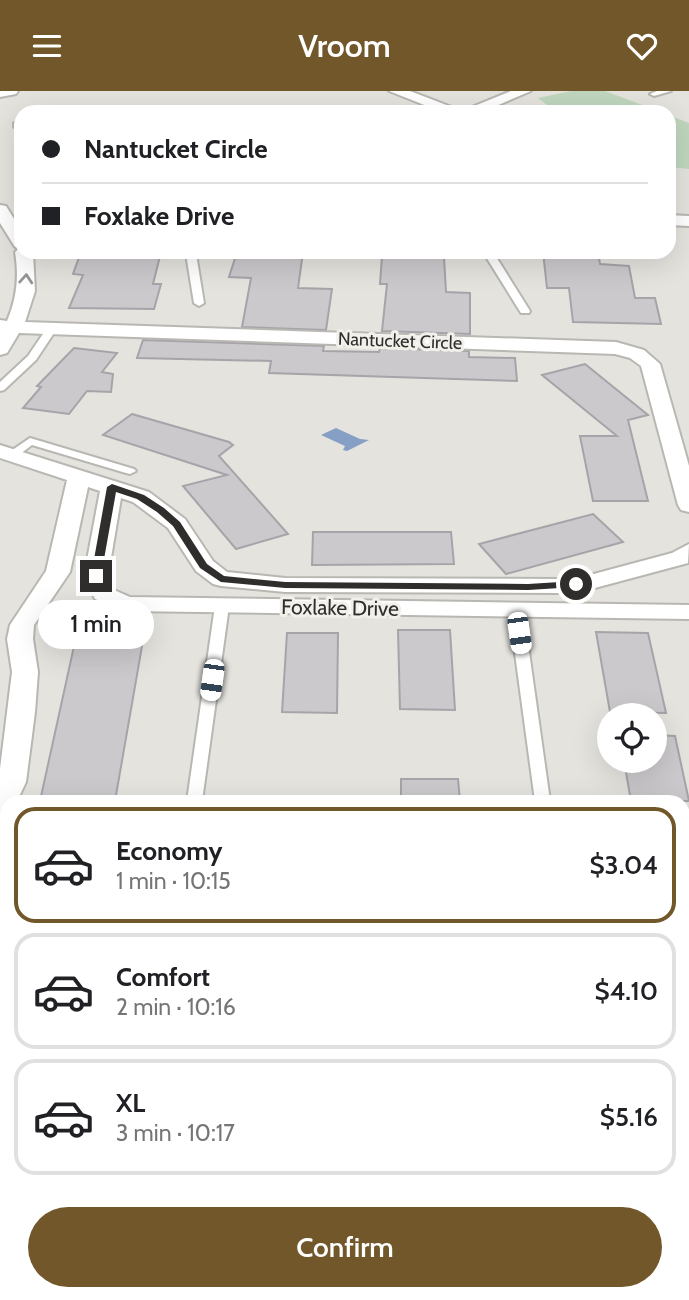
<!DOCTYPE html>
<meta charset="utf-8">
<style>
:root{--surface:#fff;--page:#f2f2f2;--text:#202124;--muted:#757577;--line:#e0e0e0;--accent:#715729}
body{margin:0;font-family:Cabin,sans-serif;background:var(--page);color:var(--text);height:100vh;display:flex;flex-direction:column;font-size:26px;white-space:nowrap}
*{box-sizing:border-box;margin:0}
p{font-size:23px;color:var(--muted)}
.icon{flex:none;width:38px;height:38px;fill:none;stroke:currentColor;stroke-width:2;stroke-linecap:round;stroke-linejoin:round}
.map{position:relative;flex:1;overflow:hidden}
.side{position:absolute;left:0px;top:704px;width:690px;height:506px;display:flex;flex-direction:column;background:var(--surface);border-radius:21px 21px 0 0;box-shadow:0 7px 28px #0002}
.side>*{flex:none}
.top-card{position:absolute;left:14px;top:14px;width:662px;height:154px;border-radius:21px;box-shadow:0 7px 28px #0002;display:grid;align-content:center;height:154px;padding:0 28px;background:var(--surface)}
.buttons{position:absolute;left:597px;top:612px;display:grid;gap:14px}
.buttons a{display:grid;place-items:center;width:70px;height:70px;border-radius:50%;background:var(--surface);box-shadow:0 7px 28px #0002;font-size:35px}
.end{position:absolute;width:32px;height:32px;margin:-16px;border:9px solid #2f2e2c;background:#fff;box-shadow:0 0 0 4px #fff}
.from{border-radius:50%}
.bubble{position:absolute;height:49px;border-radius:24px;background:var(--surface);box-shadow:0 7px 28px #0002;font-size:23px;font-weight:600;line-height:49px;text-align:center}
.car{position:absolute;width:21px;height:42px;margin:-21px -10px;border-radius:9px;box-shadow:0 0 5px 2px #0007;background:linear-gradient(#fff 24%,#345 0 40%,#fff 0 76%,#345 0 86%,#fff 0)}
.top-card b{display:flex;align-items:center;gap:24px;height:66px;font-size:26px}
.top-card b+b{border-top:2px solid var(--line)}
.top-card i{width:18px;height:18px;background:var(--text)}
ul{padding:12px 0 0;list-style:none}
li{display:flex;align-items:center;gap:21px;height:116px;margin:0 14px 10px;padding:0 14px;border:4px solid var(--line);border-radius:21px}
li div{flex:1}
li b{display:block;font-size:26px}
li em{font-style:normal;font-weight:600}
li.on{border-color:var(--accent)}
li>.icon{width:63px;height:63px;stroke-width:1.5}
.primary-button{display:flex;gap:14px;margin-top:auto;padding:14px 28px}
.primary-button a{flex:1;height:80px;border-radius:42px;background:var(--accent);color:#fff;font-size:28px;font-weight:600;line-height:80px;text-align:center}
header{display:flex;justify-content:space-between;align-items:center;height:91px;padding:0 28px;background:var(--accent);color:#fff;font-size:32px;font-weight:600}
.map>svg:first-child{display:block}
</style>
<header><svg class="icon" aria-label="menu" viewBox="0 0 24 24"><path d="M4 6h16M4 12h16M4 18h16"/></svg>Vroom<svg class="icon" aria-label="heart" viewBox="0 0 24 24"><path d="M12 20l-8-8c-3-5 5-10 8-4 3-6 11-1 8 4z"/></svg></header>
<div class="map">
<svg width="689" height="1209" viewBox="0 0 689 1209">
<rect width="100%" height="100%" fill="#e5e3de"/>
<g fill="#c0d6be">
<polygon points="571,0 605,0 661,21 556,21 538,7"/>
<polygon points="668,24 689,32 689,78 669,76"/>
</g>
<polygon fill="#859fc5" points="336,337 360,348 369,349 347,360 343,359 345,355 321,344"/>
<g fill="#ccc9cd" stroke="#a7a4a9" stroke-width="2">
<polygon points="81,161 161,161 153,193 161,193 154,218 69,217 83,184 73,183"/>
<polygon points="237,161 303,161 298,197 332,198 326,239 242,236 251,187 229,186"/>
<polygon points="543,161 598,161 600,173 629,175 635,207 655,207 661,233 573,231 569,197 547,197"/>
<polygon points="382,165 444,166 446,201 470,202 470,243 382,240 387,193 380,193"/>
<polygon points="143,249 324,255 323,260 379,261 380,257 469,260 469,266 515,267 517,290 269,282 271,270 137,267"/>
<polygon points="74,257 117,262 102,281 113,283 111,301 87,300 69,323 23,317 41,296 37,295"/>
<polygon points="585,273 648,324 628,329 648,410 593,410 580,345 617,345 542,284"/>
<polygon points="132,323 229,351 233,354 219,365 288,443 236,458 183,395 227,384 103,344"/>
<polygon points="593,423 623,451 506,483 479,453"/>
<polygon points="313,441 451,441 454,473 312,474"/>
<polygon points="78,537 145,538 115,710 40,710"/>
<polygon points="398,539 450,539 455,619 400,618"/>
<polygon points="596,541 648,542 666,622 610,621"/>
<polygon points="287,542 338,542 337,622 282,621"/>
<polygon points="654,644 675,645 689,710 631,710 624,670 654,670"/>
<polygon points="401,688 458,688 460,710 401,710"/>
</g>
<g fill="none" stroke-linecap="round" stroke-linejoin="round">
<g stroke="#b9b7b2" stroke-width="4">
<g id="service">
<polygon points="671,0 654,5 650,3 657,0"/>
<polygon points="14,32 21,33 21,37 14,36"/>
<polygon points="189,161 199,161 197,169 204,212 199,215 194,212 187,169"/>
<polygon points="483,161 493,161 530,220 529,222 521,222"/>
<polygon points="51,236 56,239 36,269 4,299 0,300 0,291 28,265 47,237"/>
<polygon points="30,347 134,378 136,380 130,383 126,382 32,354 16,366 8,366 8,362"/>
<polygon points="222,511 229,515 202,710 187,710 215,515"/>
<polygon points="516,514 523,518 550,710 535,710 509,518"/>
</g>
</g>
<g stroke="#b9b7b2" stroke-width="4">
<g id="minor">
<polygon points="0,0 18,0 16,3 0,6"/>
<polygon points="389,0 410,0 462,20 511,0 531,0 482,21 442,21"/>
<path d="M0,114l6,1 15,24v22h12l2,39 -10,31 591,20 28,8 16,14 29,102v46l-8,-2 -3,-5 -37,-139 -11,-8 -15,-4 -596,-21 -12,20 -7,2v-35l7,1c10,-23 12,-45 8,-69l5,-4 -5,-1 -15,-24z"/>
<polygon points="668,124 689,125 689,135 668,134"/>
<polygon points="0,354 149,401 185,428 213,470 227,481 285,487 561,488 590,484 672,462 689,453 688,472 591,498 561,502 285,501 221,495 213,493 196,480 168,437 133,411 121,407 108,485 114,499 130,506 689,514 689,528 126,520 95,508 84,485 100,400 88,396 70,481 34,534 33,548 38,581 35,621 26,691 17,710 7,710 7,725 0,727 0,678 12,581 7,548 10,534 46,480 67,389 0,367"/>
<rect x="0" y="967" width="7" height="28"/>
<rect x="682" y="978" width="7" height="28"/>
<rect x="258" y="1202" width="38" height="7"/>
</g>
</g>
<use href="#service" fill="#fff" fill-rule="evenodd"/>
<use href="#minor" fill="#fff" fill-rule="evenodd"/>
</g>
<defs><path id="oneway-chevron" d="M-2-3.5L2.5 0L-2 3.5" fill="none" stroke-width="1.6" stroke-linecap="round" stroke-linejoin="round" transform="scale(1.75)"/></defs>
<use stroke="#979696" href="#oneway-chevron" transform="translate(26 188) rotate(-86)"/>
<polygon fill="#2f2e2c" points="112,393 144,404 164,417 180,431 207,473 224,485 285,491 528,493 576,490 581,493 576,496 528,499 285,497 221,491 200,477 173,435 157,421 137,408 116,401 101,485 96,489 91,485 107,396"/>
<g text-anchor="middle" stroke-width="6" stroke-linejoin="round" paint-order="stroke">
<g font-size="18" fill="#2f2e2c" stroke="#f2f0eb">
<text transform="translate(400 250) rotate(2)" y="6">Nantucket Circle</text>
</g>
<g font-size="21" fill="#2f2e2c" stroke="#f2f0eb">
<text transform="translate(340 517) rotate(1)" y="7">Foxlake Drive</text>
</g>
</g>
</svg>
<div class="buttons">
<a><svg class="icon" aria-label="locate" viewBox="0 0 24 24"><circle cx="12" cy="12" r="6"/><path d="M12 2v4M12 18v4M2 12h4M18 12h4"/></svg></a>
</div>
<i class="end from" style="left:576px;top:493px"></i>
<i class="end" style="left:96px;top:485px"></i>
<div class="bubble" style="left:38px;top:509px;width:116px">1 min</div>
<i class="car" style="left:519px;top:542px;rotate:172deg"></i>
<i class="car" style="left:212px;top:589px;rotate:188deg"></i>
<div class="top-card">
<b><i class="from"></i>Nantucket Circle</b>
<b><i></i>Foxlake Drive</b>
</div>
<section class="side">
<ul>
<li class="on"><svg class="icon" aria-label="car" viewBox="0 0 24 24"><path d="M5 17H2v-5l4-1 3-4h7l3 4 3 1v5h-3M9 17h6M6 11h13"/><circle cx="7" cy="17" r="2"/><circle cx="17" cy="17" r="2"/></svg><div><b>Economy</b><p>1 min · 10:15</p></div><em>$3.04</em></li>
<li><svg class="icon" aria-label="car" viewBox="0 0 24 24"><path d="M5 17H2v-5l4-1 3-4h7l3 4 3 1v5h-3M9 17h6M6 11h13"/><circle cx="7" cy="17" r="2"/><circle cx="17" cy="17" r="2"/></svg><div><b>Comfort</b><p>2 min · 10:16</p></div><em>$4.10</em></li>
<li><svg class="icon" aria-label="car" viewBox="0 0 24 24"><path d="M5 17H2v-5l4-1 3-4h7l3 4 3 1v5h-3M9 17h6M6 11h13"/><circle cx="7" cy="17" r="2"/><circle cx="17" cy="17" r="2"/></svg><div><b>XL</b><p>3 min · 10:17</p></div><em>$5.16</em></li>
</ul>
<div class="primary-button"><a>Confirm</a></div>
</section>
</div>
